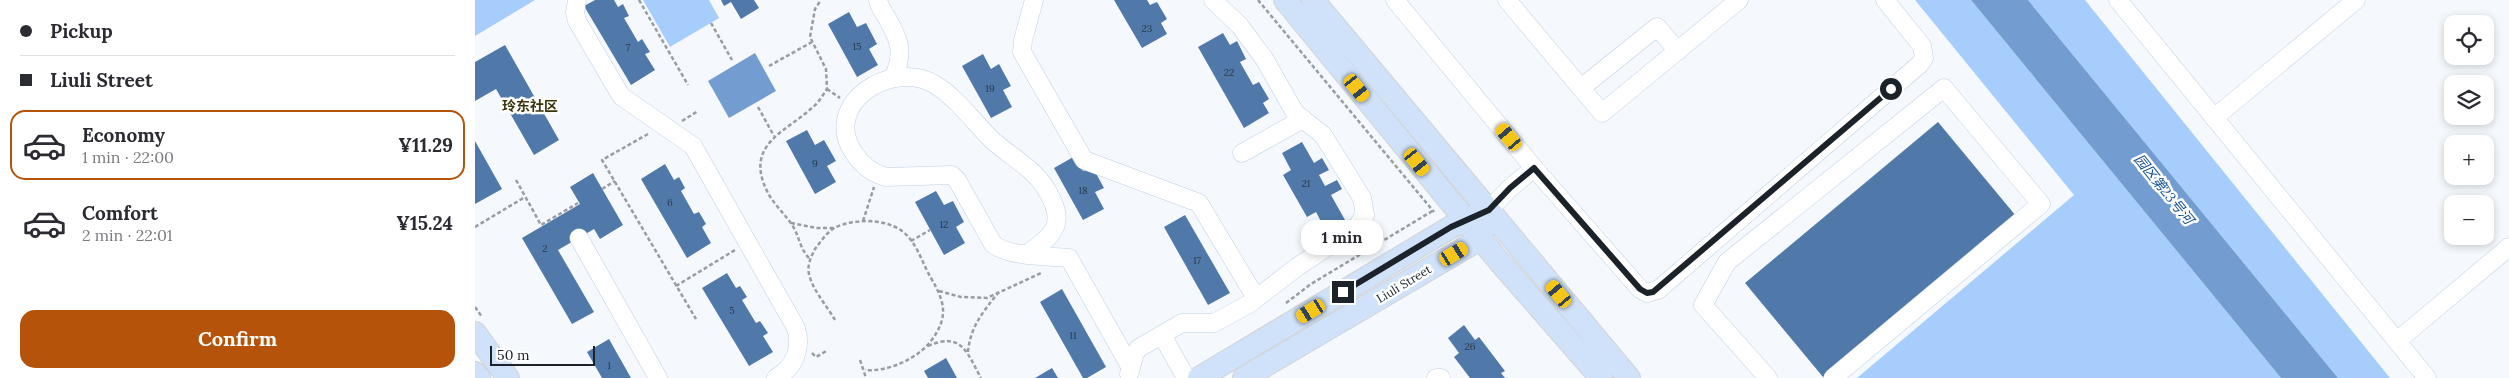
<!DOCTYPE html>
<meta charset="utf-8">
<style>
:root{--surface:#fff;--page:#f2f2f3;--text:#2b2b33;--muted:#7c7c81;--line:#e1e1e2;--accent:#b45309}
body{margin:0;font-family:Lora,"Noto Sans SC",serif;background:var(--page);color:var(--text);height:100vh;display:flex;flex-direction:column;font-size:19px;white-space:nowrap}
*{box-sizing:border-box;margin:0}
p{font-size:16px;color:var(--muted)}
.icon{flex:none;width:28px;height:28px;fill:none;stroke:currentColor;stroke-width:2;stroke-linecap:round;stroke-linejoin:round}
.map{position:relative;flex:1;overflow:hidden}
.panel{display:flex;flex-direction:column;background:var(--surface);width:475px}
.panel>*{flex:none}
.guide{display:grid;align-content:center;height:110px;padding:0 20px;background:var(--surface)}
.buttons{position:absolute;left:1969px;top:15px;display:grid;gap:10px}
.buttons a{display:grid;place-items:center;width:50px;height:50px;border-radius:10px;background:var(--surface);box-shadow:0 2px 8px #0003;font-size:25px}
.scale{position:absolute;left:15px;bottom:12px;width:105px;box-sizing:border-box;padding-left:5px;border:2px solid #1b222a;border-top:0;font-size:14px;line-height:18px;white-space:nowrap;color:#1b222a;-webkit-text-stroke:4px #fff;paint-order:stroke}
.end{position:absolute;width:22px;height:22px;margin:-11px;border:6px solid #1b222a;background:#fff;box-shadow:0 0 0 2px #fff}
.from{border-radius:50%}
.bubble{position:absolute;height:35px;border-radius:15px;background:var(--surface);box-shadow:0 2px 8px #0003;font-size:16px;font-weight:800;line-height:35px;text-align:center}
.car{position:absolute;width:15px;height:30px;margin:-15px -8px;border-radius:6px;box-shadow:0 0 4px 1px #0007;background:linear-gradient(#f5c518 24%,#345 0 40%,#f5c518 0 76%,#345 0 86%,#f5c518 0)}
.guide b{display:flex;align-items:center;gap:18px;height:48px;font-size:19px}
.guide b+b{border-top:1px solid var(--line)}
.guide i{width:12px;height:12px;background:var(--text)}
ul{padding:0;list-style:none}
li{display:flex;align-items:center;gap:15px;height:70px;margin:0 10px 8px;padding:0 10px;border:2px solid transparent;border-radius:15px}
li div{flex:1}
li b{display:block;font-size:19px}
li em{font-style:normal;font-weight:800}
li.current{border-color:var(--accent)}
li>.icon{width:45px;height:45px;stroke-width:1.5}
.primary-button{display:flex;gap:10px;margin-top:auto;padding:10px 20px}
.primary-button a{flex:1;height:58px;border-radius:15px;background:var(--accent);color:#fff;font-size:20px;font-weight:800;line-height:58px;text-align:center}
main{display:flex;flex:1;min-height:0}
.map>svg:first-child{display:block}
</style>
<main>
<section class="panel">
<div class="guide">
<b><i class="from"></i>Pickup</b>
<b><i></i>Liuli Street</b>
</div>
<ul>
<li class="current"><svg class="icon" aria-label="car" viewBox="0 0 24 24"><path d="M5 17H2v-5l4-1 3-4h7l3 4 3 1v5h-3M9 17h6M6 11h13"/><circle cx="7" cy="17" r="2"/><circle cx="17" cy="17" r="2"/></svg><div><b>Economy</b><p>1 min · 22:00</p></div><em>¥11.29</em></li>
<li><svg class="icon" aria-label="car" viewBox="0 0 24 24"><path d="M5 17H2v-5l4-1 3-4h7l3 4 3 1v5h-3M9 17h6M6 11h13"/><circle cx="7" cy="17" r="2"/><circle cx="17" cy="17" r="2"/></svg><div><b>Comfort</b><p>2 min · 22:01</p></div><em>¥15.24</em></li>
</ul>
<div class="primary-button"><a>Confirm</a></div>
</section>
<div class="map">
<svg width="2034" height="378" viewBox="0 0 2034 378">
<rect width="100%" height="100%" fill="#f5f9fe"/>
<g fill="#a6cdfc">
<polygon points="0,0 60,0 0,36"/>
<polygon points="168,0 234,0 244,18 195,47"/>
<polygon points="1440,0 1496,0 1806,378 1382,378 1599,195"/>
<polygon points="1553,0 1610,0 1915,378 1863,378"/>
</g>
<g fill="#739dd0">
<polygon points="1496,0 1553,0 1863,378 1806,378"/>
<polygon points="280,53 301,91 254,118 233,81"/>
</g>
<g fill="#5079aa">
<polygon points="120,0 139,0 143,7 148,4 154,16 149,18 163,42 167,39 175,52 170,54 180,70 156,85 109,6"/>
<polygon points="246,0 279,0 284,8 266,19 256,2 249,6"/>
<polygon points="639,0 672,0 675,5 682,2 692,19 686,23 692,34 667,48"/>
<polygon points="374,12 382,27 391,23 402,44 394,49 403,65 382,77 353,24"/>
<polygon points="748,33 755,45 762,41 771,59 765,62 778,85 784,82 794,99 788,103 794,113 769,128 723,47"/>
<polygon points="30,45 84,140 59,155 21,89 0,101 0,62"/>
<polygon points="508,54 516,69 524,64 536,86 528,90 537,107 516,118 487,66"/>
<polygon points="1463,122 1541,216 1348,377 1270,283"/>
<polygon points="332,130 340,145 349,140 361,161 352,166 361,182 340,194 311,141"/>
<polygon points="0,141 27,189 0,204"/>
<polygon points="827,142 839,163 847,158 854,170 844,175 850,186 862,180 867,189 856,195 870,220 851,231 841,212 832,217 808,175 816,170 807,153"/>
<polygon points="600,156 608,171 617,166 629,188 620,192 629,209 608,220 579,168"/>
<polygon points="190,164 199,180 204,177 210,188 206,191 219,214 224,212 231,224 227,227 236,243 212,258 166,179"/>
<polygon points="118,173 148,225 125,239 119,229 83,250 119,312 97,324 47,238 105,204 95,187"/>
<polygon points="461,191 469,205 478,201 489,222 481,227 490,243 469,255 440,202"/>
<polygon points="710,215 755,293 733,305 689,227"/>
<polygon points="252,273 261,288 265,286 272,297 267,300 281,323 285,321 293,333 288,336 298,352 274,366 227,288"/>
<polygon points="587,289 631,367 612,378 608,378 565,302"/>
<polygon points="989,325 1000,340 1004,337 1030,371 1026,373 1030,378 995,378 979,357 984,353 973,338"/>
<polygon points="134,339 156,378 127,378 112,352"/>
<polygon points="471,358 482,378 453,378 449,371"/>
<polygon points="577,368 583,378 560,378"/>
</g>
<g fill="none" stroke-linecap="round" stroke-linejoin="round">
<g stroke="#bccfe6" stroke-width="19">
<g id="minor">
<path d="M102,0l-2,13 2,8 44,75 72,50 103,182c6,20 -1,39 -20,50"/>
<path d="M403,0c1,6 5,12 9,18 13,23 17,33 7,59"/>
<polyline points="559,0 548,40 547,52 609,160 724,203 781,298"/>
<polyline points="920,0 1059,168 1165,289 1172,293 1183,290 1445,64 1449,58 1447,46 1410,0"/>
<polyline points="1032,0 1127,113 1264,0"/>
<polyline points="1643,0 1952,378"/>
<polyline points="1106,88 1182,27 1203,51"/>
<polyline points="1739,118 1881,0"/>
<polyline points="767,153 828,119"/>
<polyline points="1014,210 1035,188 1059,168"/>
<polyline points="104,238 183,378"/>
<path d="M552,254c31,-21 39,-33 18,-67 -14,-21 -36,-31 -54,-48 -18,-18 -35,-42 -57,-55 -44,-25 -113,21 -80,69 8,13 18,20 32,24l66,-2 5,5 36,64c16,13 54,12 76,14l62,110"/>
<polyline points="687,335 711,378"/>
<polyline points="1922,341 2034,247"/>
<polyline points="654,374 660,353 664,348 707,323 739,323 774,304 822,267 880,229 890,215 887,198 848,135 820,113 790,60 765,26 738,0"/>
<polyline points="961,378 966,378"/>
<polyline points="1293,378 1228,305 1252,262 1469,88 1566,204 1358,378"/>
</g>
</g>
<g stroke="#d1d3d4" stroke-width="24">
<g id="major">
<polyline points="810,0 1024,261 1126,378"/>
<polyline points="838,0 1154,378"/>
<polyline points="0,333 33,378"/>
<polyline points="0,373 4,378"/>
<polyline points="724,378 976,227 1002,215"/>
<polyline points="769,378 1005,239 1010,224"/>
</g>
</g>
<g stroke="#989da3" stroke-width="2.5" stroke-dasharray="4 2.5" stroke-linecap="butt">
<polyline points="164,0 213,85"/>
<polyline points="783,0 959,212"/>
<polyline points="236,23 257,60"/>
<polyline points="294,66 337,42"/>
<polyline points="352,89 365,98"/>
<polyline points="283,107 299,136"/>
<polyline points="207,121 223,111"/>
<polyline points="173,134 127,160 221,319"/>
<polyline points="41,180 66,225 103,203"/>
<polyline points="127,189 140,181"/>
<polyline points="388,221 399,187"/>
<polyline points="316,223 342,228 359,228"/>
<polyline points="0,227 50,197"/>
<polyline points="436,241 455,230"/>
<path d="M334,258c-10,-10 -10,-25 -19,-36 -8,-11 -18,-20 -23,-31 -23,-47 19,-59 46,-84 6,-5 10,-12 14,-18l-1,-20 -16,-32 5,-28 6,-9"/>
<polyline points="201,286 260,250"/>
<polyline points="464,291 486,297 512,298 566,273"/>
<polyline points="811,303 836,284 959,210"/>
<polyline points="0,307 7,317"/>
<path d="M360,320c-8,-14 -23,-31 -26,-46 -2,-9 2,-17 6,-25 6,-8 12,-17 21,-22 19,-8 48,-9 66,4 15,11 20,32 29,47 14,24 18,39 0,63 -14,18 -43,31 -66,29"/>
<path d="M453,346c34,-15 39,7 53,32"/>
<path d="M493,352c2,-25 15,-40 30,-59"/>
<polyline points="337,353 341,357 353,350"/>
<polyline points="385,360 391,378"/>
</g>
<use href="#minor" stroke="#fff" stroke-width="18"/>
<use href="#major" stroke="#d0e2f9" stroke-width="22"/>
</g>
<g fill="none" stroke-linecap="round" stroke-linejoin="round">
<polyline stroke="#1b222a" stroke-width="6" points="868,292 976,227 1014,210 1035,188 1059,168 1165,289 1172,293 1178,292 1416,89"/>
</g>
<g text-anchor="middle" stroke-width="5" stroke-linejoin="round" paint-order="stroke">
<g font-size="10" fill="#28384a">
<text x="672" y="32">23</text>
<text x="382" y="50">15</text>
<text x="153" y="51">7</text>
<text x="754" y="76">22</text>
<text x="515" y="92">19</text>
<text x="340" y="167">9</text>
<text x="831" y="187">21</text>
<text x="608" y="194">18</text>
<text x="195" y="206">6</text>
<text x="469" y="228">12</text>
<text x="70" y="252">2</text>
<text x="722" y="264">17</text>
<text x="257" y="314">5</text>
<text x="598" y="339">11</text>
<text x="995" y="350">26</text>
<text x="134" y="369">1</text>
</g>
<g font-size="12" fill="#1b222a" stroke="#fff">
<text transform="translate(929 284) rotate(-31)" y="4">Liuli Street</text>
</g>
<g font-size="14" font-weight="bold" fill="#393409" stroke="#fff">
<text x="55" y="111">玲东社区</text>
</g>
<g font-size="14" font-style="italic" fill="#155190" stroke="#fff">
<text transform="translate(1689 189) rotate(51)" y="5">园区第23号河</text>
</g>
</g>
</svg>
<div class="buttons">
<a><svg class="icon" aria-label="locate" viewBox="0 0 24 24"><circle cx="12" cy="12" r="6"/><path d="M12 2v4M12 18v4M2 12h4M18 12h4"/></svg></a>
<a><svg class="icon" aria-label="layers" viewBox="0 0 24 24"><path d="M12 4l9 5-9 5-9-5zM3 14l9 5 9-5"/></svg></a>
<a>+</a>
<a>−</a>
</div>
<div class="scale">50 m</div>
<i class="end from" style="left:1416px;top:89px"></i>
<i class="end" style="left:868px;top:292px"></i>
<div class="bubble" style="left:826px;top:220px;width:82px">1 min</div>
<i class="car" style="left:882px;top:88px;rotate:141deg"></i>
<i class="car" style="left:1034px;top:137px;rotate:320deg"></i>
<i class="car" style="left:942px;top:162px;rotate:141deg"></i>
<i class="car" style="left:979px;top:254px;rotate:59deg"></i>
<i class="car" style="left:1084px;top:294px;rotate:320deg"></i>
<i class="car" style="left:836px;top:311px;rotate:239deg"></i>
</div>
</main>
